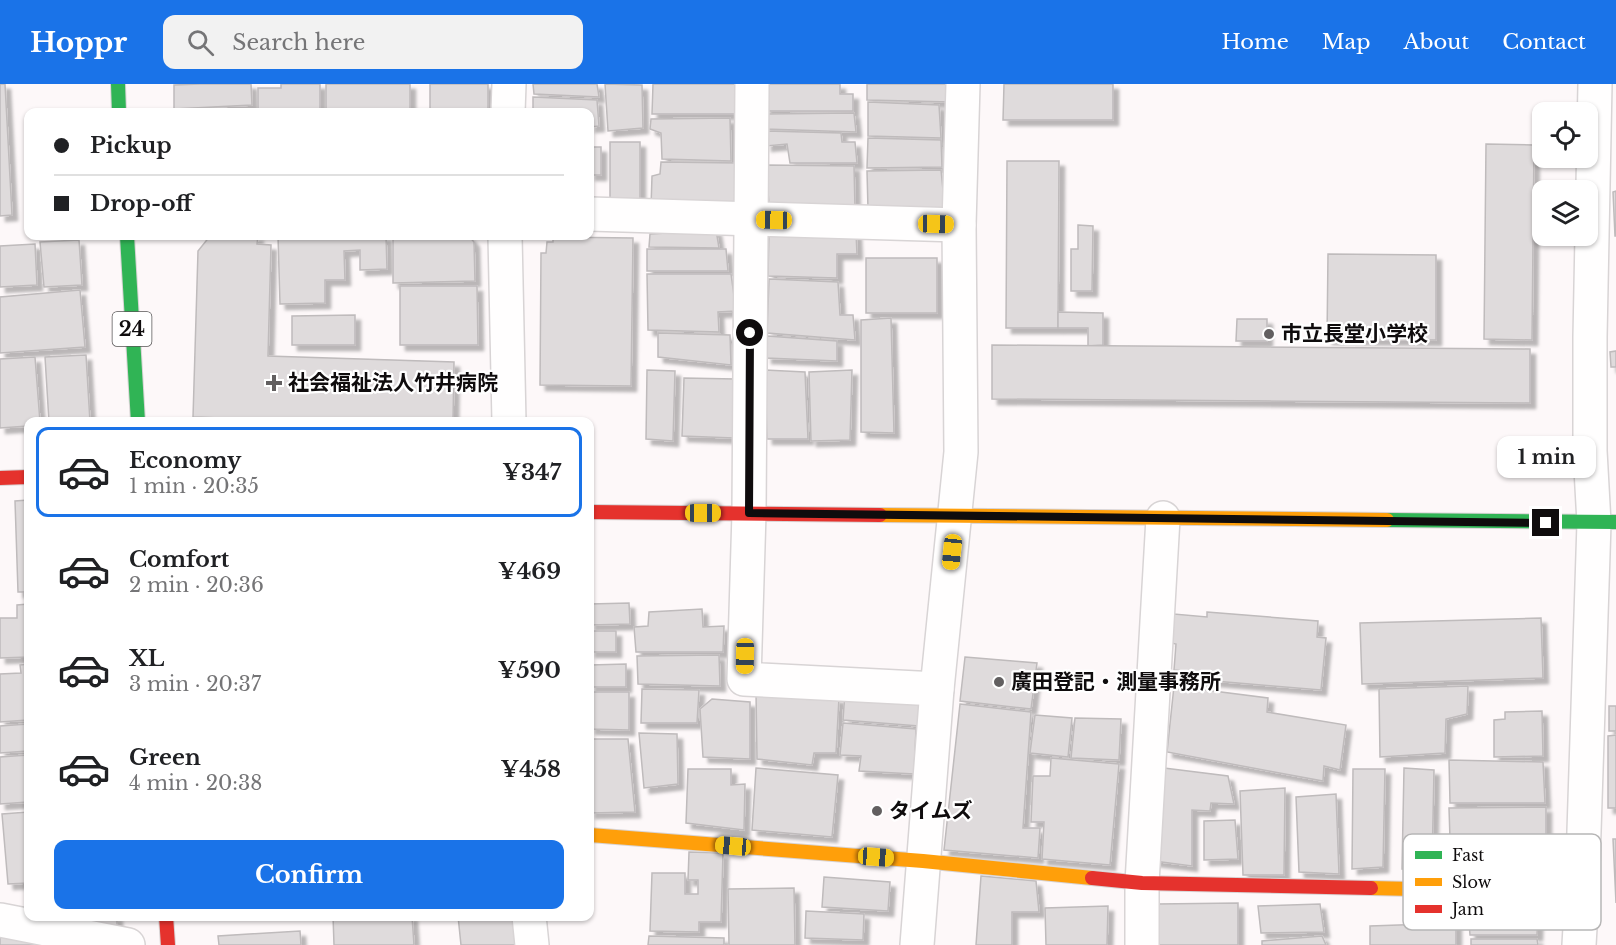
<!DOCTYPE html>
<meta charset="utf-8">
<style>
:root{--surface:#fff;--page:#f2f2f2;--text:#202124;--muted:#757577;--line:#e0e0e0;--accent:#1a73e8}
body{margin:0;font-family:"Libre Baskerville","Noto Sans JP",serif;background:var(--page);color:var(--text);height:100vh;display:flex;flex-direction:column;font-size:22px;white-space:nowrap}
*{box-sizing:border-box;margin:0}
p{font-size:20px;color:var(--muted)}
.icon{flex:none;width:33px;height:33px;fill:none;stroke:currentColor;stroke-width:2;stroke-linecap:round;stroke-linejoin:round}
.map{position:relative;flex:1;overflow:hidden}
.drawer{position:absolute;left:24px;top:333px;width:570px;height:504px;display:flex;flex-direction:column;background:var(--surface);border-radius:12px;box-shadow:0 2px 4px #0004}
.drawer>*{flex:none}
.top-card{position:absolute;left:24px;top:24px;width:570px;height:132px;border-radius:12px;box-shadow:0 2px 4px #0004;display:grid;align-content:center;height:132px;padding:0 30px;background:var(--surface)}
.controls{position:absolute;left:1532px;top:18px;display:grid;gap:12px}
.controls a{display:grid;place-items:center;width:66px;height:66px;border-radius:12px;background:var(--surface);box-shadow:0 2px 4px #0004;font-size:30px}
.end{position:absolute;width:27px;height:27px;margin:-14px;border:8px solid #0f0c0d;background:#fff;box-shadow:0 0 0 3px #fff}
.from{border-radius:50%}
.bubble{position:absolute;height:42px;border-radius:12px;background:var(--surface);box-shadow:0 2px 4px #0004;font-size:20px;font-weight:800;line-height:42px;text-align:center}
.car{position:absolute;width:18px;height:36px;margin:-18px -9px;border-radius:8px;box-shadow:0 0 4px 2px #0007;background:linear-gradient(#f5c518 24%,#345 0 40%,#f5c518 0 76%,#345 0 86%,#f5c518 0)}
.top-card b{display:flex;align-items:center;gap:21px;height:57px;font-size:22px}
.top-card b+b{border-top:2px solid var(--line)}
.top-card i{width:15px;height:15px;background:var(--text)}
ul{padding:10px 0 0;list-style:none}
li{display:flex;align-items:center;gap:18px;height:90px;margin:0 12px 9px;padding:0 18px;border:3px solid transparent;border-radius:12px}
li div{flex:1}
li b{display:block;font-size:22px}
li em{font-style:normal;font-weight:800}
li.current{border-color:var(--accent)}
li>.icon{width:54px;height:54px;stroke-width:1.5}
.cta{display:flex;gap:12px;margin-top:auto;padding:12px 30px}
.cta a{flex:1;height:69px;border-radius:12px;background:var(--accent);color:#fff;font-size:24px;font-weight:800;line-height:69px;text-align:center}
header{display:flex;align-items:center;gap:36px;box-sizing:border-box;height:84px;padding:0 30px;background:var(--accent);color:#fff}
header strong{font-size:28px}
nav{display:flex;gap:33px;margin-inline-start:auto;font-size:21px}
.search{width:420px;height:54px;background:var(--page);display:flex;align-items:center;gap:15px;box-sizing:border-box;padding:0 21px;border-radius:12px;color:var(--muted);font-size:22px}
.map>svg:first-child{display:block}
</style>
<header>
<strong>Hoppr</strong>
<div class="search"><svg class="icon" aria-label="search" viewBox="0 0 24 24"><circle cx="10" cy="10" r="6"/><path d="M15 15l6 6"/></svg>Search here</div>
<nav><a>Home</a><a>Map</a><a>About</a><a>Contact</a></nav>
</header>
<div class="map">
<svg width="1616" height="861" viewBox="0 0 1616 861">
<defs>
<filter id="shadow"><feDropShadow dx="5.5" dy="5.5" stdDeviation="1.5" flood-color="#0004"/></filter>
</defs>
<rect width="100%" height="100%" fill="#fdf8f9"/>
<g fill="#dfdbdc" stroke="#bfbbbc" stroke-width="1.5" filter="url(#shadow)">
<polygon points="0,0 5,0 12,131 0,132"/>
<polygon points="200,0 251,0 252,21 174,25 174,1"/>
<polygon points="281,0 320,0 320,28 258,28 258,4 281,4"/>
<rect x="326" y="0" width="84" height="28"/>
<rect x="430" y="0" width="58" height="28"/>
<polygon points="533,0 597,0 599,13 534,10"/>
<polygon points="605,0 642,1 643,44 608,47"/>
<polygon points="653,0 735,0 737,30 652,30"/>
<polygon points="765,0 840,0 840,10 853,10 853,27 765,27"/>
<polygon points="867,0 951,0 951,18 867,16"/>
<polygon points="1004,0 1113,0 1113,36 1003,36"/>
<polygon points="533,13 597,16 599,42 590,43 590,28 533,28"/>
<polygon points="868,18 939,21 941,54 868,52"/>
<polygon points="854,29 856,48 765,45 766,30"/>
<polygon points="730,34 731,77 662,75 661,49 650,45 651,35"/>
<polygon points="766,47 841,49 842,58 855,58 857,79 790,79 787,60 766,62"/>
<polygon points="868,54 941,56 942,83 867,84"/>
<rect x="610" y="58" width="30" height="59"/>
<polygon points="1486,60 1534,61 1532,256 1484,255"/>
<rect x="590" y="63" width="11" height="28"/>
<polygon points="1007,77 1059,77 1058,244 1006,244"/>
<polygon points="661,78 738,79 737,123 651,123 652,92 660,90"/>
<polygon points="766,81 854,82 855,124 769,121"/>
<polygon points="941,86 945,126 868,125 867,87"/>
<polygon points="1616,107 1616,152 1615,152 1613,108"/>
<polygon points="1078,141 1093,142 1092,207 1071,207 1071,165 1078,165"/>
<polygon points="716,146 719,164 649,163 650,150"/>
<polygon points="769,146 856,149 857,170 837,170 837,194 768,192"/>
<polygon points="210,152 258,152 257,160 271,161 268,272 454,278 453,338 338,338 193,333 198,167"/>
<polygon points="278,152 386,152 387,185 360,186 360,166 344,167 345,196 325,196 325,219 280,220"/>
<polygon points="393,152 469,152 474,158 475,197 393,199"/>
<polygon points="553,153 633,154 631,302 540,301 541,169 546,169 547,158 553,158"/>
<polygon points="79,156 82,201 44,203 40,158"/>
<polygon points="35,160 37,201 0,203 0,162"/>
<polygon points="647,165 726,165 728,187 647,187"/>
<polygon points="1328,170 1436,171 1436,256 1327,255"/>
<rect x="866" y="174" width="71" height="55"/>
<polygon points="647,190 731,190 736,227 718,228 719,248 648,246"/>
<polygon points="769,195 838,198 840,231 853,231 855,256 767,249"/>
<polygon points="400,202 477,202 478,261 400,261"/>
<polygon points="80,206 85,263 0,269 0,213"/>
<polygon points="1058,228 1103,229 1103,261 1088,262 1088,244 1058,244"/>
<polygon points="355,231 355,261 292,261 292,232"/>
<polygon points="891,234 894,349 861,348 861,236"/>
<polygon points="1237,235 1267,235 1267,257 1236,257"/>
<polygon points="658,249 730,251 731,281 658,273"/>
<polygon points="767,252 837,257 837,277 766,274"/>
<polygon points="992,261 1530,265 1530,319 992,315"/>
<polygon points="1616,267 1616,283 1611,283 1610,268"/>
<polygon points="86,271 90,338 49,338 45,273"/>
<polygon points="35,273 40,338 28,338 28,342 0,344 0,275"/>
<polygon points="647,286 675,287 673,357 646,355"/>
<polygon points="765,286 805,288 808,355 767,355"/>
<polygon points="852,286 850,356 811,357 809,288"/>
<polygon points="684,294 735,295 734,354 682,352"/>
<polygon points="28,416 28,508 18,508 15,417"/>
<polygon points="629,519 630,540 590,541 590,520"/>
<polygon points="28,520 28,573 0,574 0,534 17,534 17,521"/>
<polygon points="702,525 703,543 724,542 723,568 636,568 634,543 648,542 649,528"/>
<polygon points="1207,528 1318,537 1317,553 1326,554 1321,606 1191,595 1192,588 1174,586 1176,560 1171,559 1174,530 1207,533"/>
<polygon points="1541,534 1543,594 1362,600 1360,539"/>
<rect x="590" y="547" width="26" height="21"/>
<polygon points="719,571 720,602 638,600 637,572"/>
<polygon points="965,573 1037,579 1031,625 960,617"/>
<polygon points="28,580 28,636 0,638 0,590 21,589 20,581"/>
<polygon points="626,580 626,603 590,603 590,581"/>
<polygon points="1174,602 1268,614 1267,628 1346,641 1340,686 1324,682 1323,697 1167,668"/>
<polygon points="1468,602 1467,630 1446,635 1445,669 1380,673 1379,605"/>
<polygon points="642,605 699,606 697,639 641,639"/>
<polygon points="845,607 920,613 919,642 843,636"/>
<polygon points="590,608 629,608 629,646 590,645"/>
<polygon points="756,608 839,614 836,669 814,669 812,681 757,675"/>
<polygon points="712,615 750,618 750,675 703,673 700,625"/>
<polygon points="960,620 1031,628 1023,744 1040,744 1038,774 944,766"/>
<rect x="1609" y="622" width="7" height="25"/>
<polygon points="1542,627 1543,672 1494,673 1494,636 1505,635 1505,628"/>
<polygon points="1035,631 1072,634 1068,673 1030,669"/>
<polygon points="1075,634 1121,635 1119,676 1071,674"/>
<polygon points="843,639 916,645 914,690 859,687 861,672 840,671"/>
<polygon points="28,640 28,667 0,669 0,642"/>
<polygon points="639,649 677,650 678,700 644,704"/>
<polygon points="1616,651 1616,724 1608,724 1608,652"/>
<polygon points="590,655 628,655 635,728 590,729"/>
<polygon points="28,671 28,718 0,720 0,673"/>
<polygon points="1051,674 1119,680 1110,781 1042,775 1044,738 1031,738 1033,692 1050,692"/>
<polygon points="1449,676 1543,678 1545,719 1450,719"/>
<polygon points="756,684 838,691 832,753 752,746"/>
<polygon points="1164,684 1228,692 1234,720 1211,719 1210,727 1192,726 1192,782 1154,777"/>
<polygon points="1404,684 1434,686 1432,785 1402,785"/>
<polygon points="688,685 731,685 731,701 745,700 744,746 686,739"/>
<polygon points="1353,685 1385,685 1383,783 1352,785"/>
<polygon points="1285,704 1284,791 1243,791 1240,707"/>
<polygon points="1336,710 1339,790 1299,788 1296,713"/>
<polygon points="1546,723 1546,756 1450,755 1449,724"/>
<polygon points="28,728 28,799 8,800 2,730"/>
<polygon points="1235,736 1238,775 1204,776 1204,737"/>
<polygon points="1613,755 1616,755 1616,819"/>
<polygon points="689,768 723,769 721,838 699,838 699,848 650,847 652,789 685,789 685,810 698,810 698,796 688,796"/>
<polygon points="981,792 1036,797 1039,828 1012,828 1012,861 976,861"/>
<polygon points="824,793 890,798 888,827 822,823"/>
<polygon points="794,804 795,861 729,861 728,805"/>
<polygon points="1238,819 1238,861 1159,861 1157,820"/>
<polygon points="1320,820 1324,848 1261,849 1258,822"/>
<polygon points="1108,822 1107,861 1046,861 1045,824"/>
<polygon points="1538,826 1537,851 1470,851 1468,827"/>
<polygon points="806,827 864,830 863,856 805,854"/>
<polygon points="75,832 117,832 117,842 75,836"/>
<polygon points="333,832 412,832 414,861 334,861"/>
<polygon points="458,832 514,832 517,861 461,861"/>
<polygon points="1456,839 1456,861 1370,861 1370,842"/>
<polygon points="300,847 301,861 219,861 218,852"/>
<polygon points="0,851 38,860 38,861 0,861"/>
<polygon points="649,852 724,854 724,861 648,861"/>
<polygon points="1322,852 1326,861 1262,861 1262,857"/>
<polygon points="1471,855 1537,855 1538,861 1471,861"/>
</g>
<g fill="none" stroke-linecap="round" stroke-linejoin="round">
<g stroke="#d8d4d5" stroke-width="36">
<g id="street">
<polyline points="752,0 749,429 744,595 937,605"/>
<polyline points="508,28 509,0"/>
<polyline points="590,130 959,141"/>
<polyline points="505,152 509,338"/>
<polyline points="529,832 532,861"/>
<polyline points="0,836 128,861"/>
<polyline points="917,861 937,605 961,368 959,141 963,0"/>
<polyline points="1142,861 1142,799 1163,434"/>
<polyline points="1579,861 1582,809 1594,439 1590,367 1590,253 1595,0"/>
</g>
</g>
<g stroke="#d8d4d5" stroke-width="16">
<g id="fast">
<polyline points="118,0 119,28"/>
<polyline points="127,152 138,338"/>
<polyline points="1387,436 1616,438"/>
</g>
</g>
<g stroke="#d8d4d5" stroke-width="16">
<g id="slow">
<polyline points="880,431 1387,436"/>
<polyline points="590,751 923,777 1092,794"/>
<polyline points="1371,804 1582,809"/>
</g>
</g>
<g stroke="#d8d4d5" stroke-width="16">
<g id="jam">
<polyline points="0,394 28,393"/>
<polyline points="590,428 880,431"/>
<polyline points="1092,794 1142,799 1371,804"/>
<polyline points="166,832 168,861"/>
</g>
</g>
<use href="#street" stroke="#fffefe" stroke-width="33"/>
<use href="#fast" stroke="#30b455" stroke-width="14"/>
<use href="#slow" stroke="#ff9f0a" stroke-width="14"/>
<use href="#jam" stroke="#e5322d" stroke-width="14"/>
</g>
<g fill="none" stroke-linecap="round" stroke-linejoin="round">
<polyline stroke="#0f0c0d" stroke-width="8" points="750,249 749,429 1546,439"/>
</g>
<g fill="#625f60" stroke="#fff" stroke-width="2">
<circle cx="1269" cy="250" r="6"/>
<path d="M271 290h6v6h6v6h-6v6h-6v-6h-6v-6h6z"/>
<circle cx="999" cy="598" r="6"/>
<circle cx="877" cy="727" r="6"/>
</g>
<g text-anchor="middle" stroke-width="4.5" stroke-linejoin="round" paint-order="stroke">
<rect fill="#fff" stroke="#575556" stroke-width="1.5" x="112.5" y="228" width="39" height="34" rx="4.5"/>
<g font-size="20" font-weight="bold" fill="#0f0c0d">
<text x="132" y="252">24</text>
</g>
<g font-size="21" font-weight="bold" fill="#0f0c0d" stroke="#fff" text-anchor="start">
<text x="1281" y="257">市立長堂小学校</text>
<text x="288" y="306">社会福祉法人竹井病院</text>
<text x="1011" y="605">廣田登記・測量事務所</text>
<text x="889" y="734">タイムズ</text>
</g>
</g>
<rect x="1403" y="750" width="198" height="96" rx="9" fill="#fff" stroke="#b7b6b6" stroke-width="1.5"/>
<rect x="1415" y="767" width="27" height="8" fill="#30b455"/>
<rect x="1415" y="794" width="27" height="8" fill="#ff9f0a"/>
<rect x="1415" y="821" width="27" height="8" fill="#e5322d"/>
<g font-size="16" fill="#0f0c0d">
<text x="1452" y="777">Fast</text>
<text x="1452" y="804">Slow</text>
<text x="1452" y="831">Jam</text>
</g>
</svg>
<div class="controls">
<a><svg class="icon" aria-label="locate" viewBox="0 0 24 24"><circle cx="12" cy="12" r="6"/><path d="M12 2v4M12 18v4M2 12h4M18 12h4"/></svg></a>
<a><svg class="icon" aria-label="layers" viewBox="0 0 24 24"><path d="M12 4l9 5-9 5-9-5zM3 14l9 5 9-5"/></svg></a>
</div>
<i class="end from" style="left:750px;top:249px"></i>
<i class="end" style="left:1546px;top:439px"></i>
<div class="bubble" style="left:1497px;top:352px;width:99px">1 min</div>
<i class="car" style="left:774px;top:136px;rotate:271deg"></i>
<i class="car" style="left:936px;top:140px;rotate:91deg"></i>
<i class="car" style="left:703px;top:429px;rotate:90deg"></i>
<i class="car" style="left:952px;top:468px;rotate:186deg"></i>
<i class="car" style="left:745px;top:572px;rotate:181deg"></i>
<i class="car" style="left:733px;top:762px;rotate:275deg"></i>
<i class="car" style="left:876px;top:773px;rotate:94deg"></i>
<div class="top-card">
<b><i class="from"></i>Pickup</b>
<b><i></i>Drop-off</b>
</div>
<section class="drawer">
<ul>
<li class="current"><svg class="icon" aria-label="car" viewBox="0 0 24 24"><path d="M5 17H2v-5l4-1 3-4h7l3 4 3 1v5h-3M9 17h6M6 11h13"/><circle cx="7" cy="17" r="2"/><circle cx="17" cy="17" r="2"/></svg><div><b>Economy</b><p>1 min · 20:35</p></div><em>¥347</em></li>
<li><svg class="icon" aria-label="car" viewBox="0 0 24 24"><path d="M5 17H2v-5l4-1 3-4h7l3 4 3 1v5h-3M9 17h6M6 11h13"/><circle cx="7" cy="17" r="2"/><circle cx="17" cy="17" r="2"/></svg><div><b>Comfort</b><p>2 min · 20:36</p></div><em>¥469</em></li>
<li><svg class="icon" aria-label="car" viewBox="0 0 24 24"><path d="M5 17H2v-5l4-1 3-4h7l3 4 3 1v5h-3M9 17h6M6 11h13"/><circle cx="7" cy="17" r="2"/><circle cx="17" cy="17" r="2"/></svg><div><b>XL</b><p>3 min · 20:37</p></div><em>¥590</em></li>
<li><svg class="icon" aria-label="car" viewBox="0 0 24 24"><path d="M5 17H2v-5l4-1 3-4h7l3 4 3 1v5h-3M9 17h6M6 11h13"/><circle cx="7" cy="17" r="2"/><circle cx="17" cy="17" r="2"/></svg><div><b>Green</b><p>4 min · 20:38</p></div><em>¥458</em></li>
</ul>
<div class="cta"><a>Confirm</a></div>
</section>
</div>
